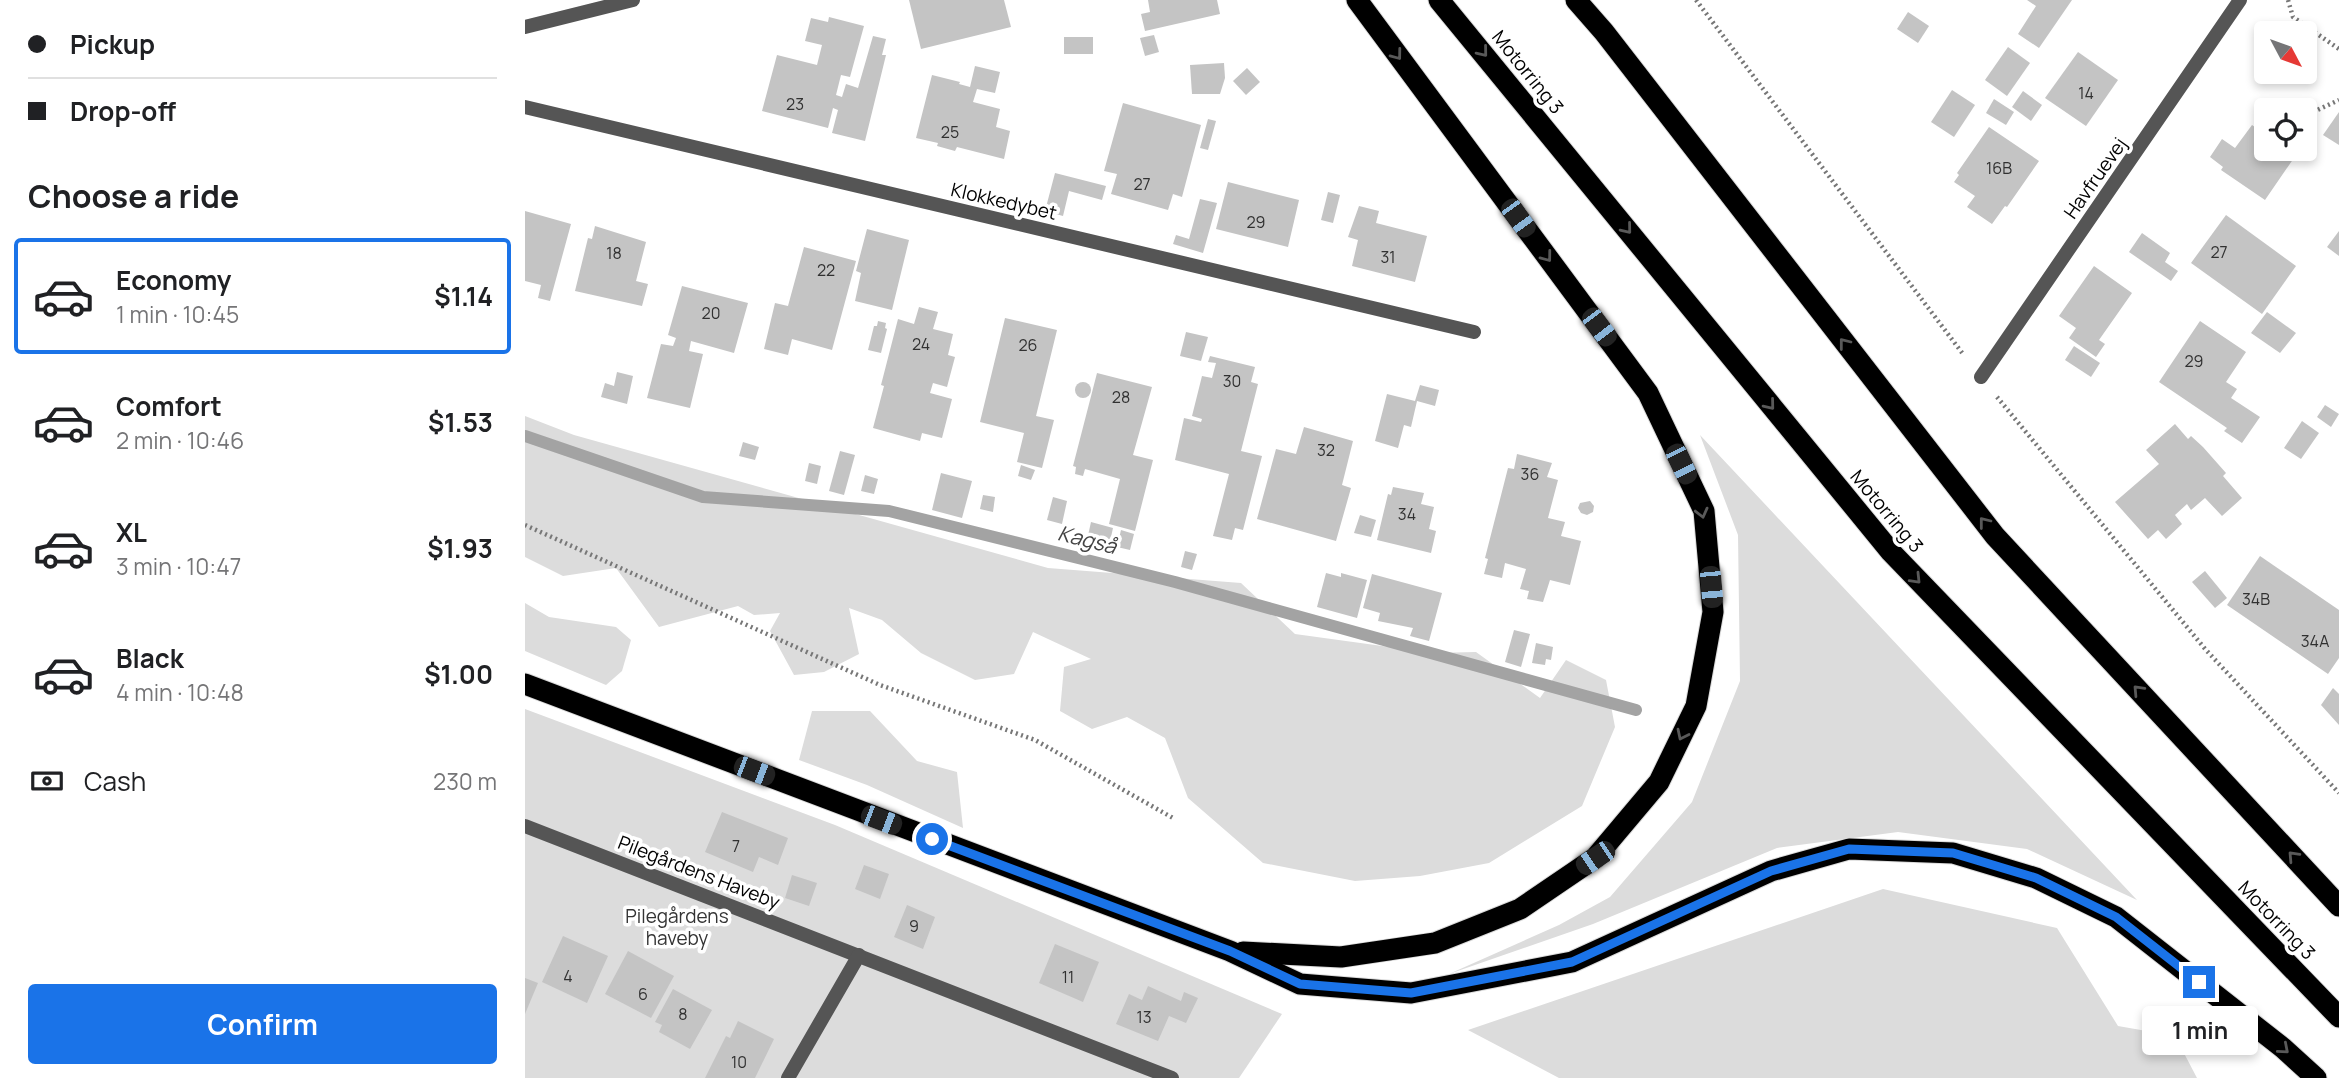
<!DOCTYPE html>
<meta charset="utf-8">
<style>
:root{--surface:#fff;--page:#f2f2f2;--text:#202124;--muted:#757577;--line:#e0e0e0;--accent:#1a73e8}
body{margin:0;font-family:Manrope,sans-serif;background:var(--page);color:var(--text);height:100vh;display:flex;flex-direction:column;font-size:26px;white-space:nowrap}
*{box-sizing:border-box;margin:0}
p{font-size:23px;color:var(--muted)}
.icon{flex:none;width:38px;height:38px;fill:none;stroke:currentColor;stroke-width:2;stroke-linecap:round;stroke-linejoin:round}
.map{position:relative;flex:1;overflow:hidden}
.drawer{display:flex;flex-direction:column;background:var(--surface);width:525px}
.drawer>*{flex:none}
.banner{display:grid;align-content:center;height:154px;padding:0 28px;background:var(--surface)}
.needle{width:46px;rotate:131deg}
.tools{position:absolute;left:1729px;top:21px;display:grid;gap:14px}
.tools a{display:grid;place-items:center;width:63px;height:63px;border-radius:7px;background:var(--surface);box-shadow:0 4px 10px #0003;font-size:35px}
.end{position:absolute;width:32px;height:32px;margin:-16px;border:9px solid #1a73e8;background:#fff;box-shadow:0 0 0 4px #fff}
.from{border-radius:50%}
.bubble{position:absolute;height:49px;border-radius:7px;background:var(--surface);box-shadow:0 4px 10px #0003;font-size:23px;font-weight:700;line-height:49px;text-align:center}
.car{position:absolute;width:21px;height:42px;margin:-21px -10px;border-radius:9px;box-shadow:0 0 5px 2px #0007;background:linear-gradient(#222 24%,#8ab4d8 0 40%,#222 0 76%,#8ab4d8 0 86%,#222 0)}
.banner b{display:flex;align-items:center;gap:24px;height:66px;font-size:26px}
.banner b+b{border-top:2px solid var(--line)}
.banner i{width:18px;height:18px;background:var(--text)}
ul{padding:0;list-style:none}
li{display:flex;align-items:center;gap:21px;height:116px;margin:0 14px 10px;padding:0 14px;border:4px solid transparent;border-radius:7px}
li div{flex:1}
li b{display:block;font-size:26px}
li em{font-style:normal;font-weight:700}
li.on{border-color:var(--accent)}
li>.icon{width:63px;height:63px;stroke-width:1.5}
h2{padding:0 28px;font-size:32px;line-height:84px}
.pay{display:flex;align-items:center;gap:18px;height:77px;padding:0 28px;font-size:26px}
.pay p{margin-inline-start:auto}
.primary-button{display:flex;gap:14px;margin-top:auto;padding:14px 28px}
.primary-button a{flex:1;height:80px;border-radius:7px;background:var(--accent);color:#fff;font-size:28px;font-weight:700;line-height:80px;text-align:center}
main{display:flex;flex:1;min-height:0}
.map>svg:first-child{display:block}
</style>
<main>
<section class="drawer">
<div class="banner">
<b><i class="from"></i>Pickup</b>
<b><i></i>Drop-off</b>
</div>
<h2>Choose a ride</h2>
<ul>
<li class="on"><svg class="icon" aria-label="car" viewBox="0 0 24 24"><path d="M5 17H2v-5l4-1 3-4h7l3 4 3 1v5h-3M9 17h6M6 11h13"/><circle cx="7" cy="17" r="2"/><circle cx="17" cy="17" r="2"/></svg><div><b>Economy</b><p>1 min · 10:45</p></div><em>$1.14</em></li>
<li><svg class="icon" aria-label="car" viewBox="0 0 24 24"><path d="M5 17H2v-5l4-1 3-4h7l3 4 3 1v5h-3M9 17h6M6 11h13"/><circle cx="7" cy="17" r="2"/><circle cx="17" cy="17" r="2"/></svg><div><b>Comfort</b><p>2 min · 10:46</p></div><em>$1.53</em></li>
<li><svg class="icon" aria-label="car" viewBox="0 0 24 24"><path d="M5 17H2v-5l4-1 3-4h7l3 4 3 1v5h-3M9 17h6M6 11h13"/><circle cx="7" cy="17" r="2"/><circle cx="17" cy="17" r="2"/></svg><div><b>XL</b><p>3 min · 10:47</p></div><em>$1.93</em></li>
<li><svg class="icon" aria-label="car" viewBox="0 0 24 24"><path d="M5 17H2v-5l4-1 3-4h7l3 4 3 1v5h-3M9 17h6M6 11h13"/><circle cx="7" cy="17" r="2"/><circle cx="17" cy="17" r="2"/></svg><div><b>Black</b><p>4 min · 10:48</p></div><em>$1.00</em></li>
</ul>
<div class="pay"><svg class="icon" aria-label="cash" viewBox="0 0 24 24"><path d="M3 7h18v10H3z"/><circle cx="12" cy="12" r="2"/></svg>Cash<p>230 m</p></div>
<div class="primary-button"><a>Confirm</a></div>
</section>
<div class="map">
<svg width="1814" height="1078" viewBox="0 0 1814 1078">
<rect width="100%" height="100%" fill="#fff"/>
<g fill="#dcdcdc">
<polygon points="0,416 49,435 523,568 716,583 770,634 908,653 951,652 1015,698 1041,660 1081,680 1090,727 1057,806 964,863 895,876 830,881 738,863 663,798 640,738 602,717 567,729 535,711 539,667 566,659 508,632 489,674 450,680 396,653 357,620 324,608 334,654 299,672 269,675 245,631 255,613 229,615 213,606 134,627 91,568 38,576 0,557"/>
<polygon points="1175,435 1612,900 1502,849 1373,832 1252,848 1068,924 924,974 1034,925 1085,897 1167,802 1215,681 1213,535"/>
<polygon points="0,603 24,617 91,627 106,640 97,671 81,685 0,651"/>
<polygon points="0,709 310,825 757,1014 714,1078 0,1078"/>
<polygon points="287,711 345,711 392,761 432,772 438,828 342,785 274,760"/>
<polygon points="1358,889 1532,928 1593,1026 1650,1036 1672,1078 1034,1078 943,1030"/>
</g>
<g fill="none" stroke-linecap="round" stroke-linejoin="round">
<polyline stroke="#a3a3a3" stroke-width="12" points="0,436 178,497 364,511 650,582 1111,710"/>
</g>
<g fill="#c4c4c4">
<polygon points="384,0 479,0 486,27 396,49"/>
<polygon points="623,0 692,0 695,14 620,31 616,14 625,12"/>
<polygon points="1502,0 1547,0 1514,48 1493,34 1511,6"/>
<polygon points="1383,12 1404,26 1393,43 1372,29"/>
<polygon points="304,17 339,26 325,77 316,75 311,95 317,97 321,84 333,88 348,36 361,39 357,55 361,55 340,141 307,133 313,110 308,108 303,128 237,111 252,55 292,65 297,45 280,41 286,18 303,22"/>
<polygon points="629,35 634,52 620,56 615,38"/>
<rect x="539" y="37" width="29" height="17"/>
<polygon points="1483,47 1505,63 1482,96 1460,80"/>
<polygon points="1553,52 1593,80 1561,126 1520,98"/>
<polygon points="699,63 700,78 695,94 667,94 665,65"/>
<polygon points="450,66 475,72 470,93 452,89 448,102 475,109 471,127 485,131 479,159 432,147 430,151 412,146 413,143 391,138 407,75 435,82 434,84 445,87"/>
<polygon points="722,68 735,82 721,95 708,81"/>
<polygon points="1427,90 1450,105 1429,137 1406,122"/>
<polygon points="1498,91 1517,105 1506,121 1487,107"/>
<polygon points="1469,99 1489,112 1481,125 1461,113"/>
<polygon points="598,103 676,125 657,197 648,194 643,210 586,194 592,174 579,171"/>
<polygon points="1814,112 1814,145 1798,135"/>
<polygon points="683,119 691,121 683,150 675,148"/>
<polygon points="1727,125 1741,135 1741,149 1762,149 1771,155 1740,200 1696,170 1698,167 1685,157 1697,139 1710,148"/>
<polygon points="1464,127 1514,161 1482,207 1480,206 1467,224 1442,207 1450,196 1429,182 1434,175 1432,173"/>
<polygon points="530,173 581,186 577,200 544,191 538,216 520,211"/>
<polygon points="703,182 774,200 763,247 691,229"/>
<polygon points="803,192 815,195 808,223 796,220"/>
<polygon points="675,199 692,203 678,253 648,244 651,235 664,239"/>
<polygon points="834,206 854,211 851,223 902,236 890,282 827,266 833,240 823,237"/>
<polygon points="0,211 46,224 25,301 13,298 16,285 0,281"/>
<polygon points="1701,215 1771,266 1737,314 1666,263"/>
<polygon points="70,226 121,242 111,281 123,284 117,306 50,291 63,238 67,239"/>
<polygon points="342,229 384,240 367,310 330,301 336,273 331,271"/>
<polygon points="1814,231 1814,256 1802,247"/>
<polygon points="1617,233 1645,253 1640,262 1653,271 1646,281 1604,252"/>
<polygon points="279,247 331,261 307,350 267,339 263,355 239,349 250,303 263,306"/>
<polygon points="1569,266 1607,293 1574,340 1580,344 1571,357 1544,338 1551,328 1534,316"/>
<polygon points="157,286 223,303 209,353 166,341 164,351 178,354 165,408 122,398 136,344 148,346 151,338 143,335"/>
<polygon points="394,307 413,312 408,329 428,334 423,355 430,357 422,387 408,383 405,393 427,399 417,438 397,433 395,441 348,428 359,386 356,385 373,319 389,324"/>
<polygon points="1742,312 1771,333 1755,353 1726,333"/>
<polygon points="480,318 532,330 511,416 529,420 517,468 492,462 499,433 455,422"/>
<polygon points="353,321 361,323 360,328 362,329 356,353 343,350 349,326 352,326"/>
<polygon points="1675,321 1721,352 1701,382 1712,389 1706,398 1735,417 1717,443 1699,431 1702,428 1634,382"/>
<polygon points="661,332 683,337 676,361 655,356"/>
<polygon points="1549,346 1575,363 1566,377 1540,360"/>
<polygon points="685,356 730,367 726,382 733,384 716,451 737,456 718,530 710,528 707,540 688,536 704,474 650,460 659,418 676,422 677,419 667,416 677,376 687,378 691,363 683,362"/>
<polygon points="92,372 108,376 102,404 76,397 80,383 89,386"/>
<polygon points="572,373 627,387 608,455 628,460 610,531 584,524 595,479 560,469 558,476 550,474 551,467 548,466"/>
<circle cx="558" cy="390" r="8"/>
<polygon points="895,385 914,390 910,406 892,401 886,427 879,425 873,448 850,441 862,394 890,401"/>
<polygon points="1800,405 1814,414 1806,427 1792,417"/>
<polygon points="1777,421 1794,433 1776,459 1759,448"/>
<polygon points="1650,424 1663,439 1666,436 1678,447 1701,473 1698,476 1717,498 1697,516 1680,498 1666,510 1662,504 1650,515 1657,524 1641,539 1633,530 1623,539 1590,502 1634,464 1621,450"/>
<polygon points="779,427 828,441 817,485 826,488 811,541 732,519 751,449 771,454"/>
<polygon points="218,442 234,447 230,460 214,456"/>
<polygon points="315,451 330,455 319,495 304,491"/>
<polygon points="992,454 1027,463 1022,477 1033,480 1023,518 1040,522 1036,536 1056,541 1045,585 1025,580 1018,602 1002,599 1004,591 995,589 1001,569 980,563 977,578 959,574 963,559 960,558 983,468 989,469"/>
<polygon points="284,463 296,466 292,484 280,481"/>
<polygon points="496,465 510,470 506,480 493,476"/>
<polygon points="416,473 447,481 437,518 407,510"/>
<polygon points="340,475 353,479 349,494 336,491"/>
<polygon points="868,487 899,493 896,504 909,507 904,529 911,531 906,553 852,540 863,494 866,495"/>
<polygon points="458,495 470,497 468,512 455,509"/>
<polygon points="528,497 542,501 537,524 522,520"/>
<polygon points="1065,501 1069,506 1068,512 1062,515 1056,513 1053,508 1055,503"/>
<polygon points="835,515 851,520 846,537 829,533"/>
<polygon points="566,522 588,528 584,546 562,540"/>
<polygon points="596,530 609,534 605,550 592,547"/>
<polygon points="660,551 672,554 667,570 656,567"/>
<polygon points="1735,556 1814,610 1814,658 1803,674 1702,605"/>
<polygon points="1680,571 1702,598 1690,608 1667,582"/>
<polygon points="801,573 816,577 816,573 842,580 832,618 792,607"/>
<polygon points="847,574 917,593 904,641 885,636 888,628 853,621 855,613 838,608"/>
<polygon points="989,630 1005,634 996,667 980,662"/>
<polygon points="1011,643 1028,647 1026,660 1021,659 1020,665 1007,663"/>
<polygon points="1808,688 1814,694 1814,725 1796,705"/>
<polygon points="197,812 263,838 253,865 234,857 228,872 180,852"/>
<polygon points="339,865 364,874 355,899 330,889"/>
<polygon points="267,875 292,883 284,906 260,898"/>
<polygon points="382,905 410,917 398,949 369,937"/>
<polygon points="38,936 83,956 62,1003 17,982"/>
<polygon points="530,944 574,962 558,1002 514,983"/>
<polygon points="103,951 149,976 126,1018 80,994"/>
<polygon points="0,978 13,983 0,1014"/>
<polygon points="623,986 656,1001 659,992 673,998 661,1023 644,1016 633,1041 591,1024 604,994 617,1000"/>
<polygon points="148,989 187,1010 165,1049 134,1032 137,1025 130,1022"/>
<polygon points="213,1021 249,1039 230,1078 180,1078 201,1036 205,1038"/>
</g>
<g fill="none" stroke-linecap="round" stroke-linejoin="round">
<g stroke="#dbdbdb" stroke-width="23">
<g id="highway">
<polyline points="914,0 1366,552 1814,1017"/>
<polyline points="1051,0 1079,32 1470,536 1814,906"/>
<polyline points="0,684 705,951 775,984 886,993 1047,962 1246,871 1324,849 1428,853 1511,878 1591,917 1758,1048 1791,1078"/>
<polyline points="718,952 816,957 910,943 995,909 1070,858 1134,782 1171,706 1188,612 1179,511 1123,393 832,0"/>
</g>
</g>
<g stroke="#777" stroke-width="4.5" stroke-dasharray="2 3.5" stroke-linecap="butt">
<polyline points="1171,0 1438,354"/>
<polyline points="1763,0 1768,17 1814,49"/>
<polyline points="1788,112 1814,100"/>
<polyline points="1472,397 1681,650 1814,793"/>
<polyline points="0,525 355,685 510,740 648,818"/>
</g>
<g stroke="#555" stroke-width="14">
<polyline points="0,826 647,1078"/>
<polyline points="263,1078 334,955"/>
</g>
<g stroke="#555" stroke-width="14">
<polyline points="0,27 108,0"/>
<polyline points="0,107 949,332"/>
<polyline points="1456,377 1715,0"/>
</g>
<use href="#highway" stroke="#000" stroke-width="21"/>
</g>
<defs><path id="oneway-chevron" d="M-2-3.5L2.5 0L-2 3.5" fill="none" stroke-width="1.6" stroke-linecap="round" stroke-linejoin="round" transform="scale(1.75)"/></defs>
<g stroke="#595959">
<use href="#oneway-chevron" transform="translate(958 52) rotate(51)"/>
<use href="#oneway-chevron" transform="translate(872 55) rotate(53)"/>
<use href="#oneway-chevron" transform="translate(1102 229) rotate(51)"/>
<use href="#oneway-chevron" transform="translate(1022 257) rotate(53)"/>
<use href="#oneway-chevron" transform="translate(1319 343) rotate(-128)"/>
<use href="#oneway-chevron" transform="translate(1245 405) rotate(51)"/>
<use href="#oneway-chevron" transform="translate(1177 513) rotate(76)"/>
<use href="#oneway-chevron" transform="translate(1459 522) rotate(-128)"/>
<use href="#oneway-chevron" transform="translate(1391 579) rotate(46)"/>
<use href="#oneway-chevron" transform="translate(1613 690) rotate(-133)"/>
<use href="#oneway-chevron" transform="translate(1157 735) rotate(116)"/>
<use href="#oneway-chevron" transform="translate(1768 856) rotate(-133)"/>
<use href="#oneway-chevron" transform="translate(1759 1049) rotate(41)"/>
</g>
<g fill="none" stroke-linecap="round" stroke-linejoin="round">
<polyline stroke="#1a73e8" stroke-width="9" points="407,839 705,951 775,984 886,993 1047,962 1246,871 1324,849 1428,853 1511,878 1591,917 1674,982"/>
</g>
<g text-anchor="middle" stroke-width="7" stroke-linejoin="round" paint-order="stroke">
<g font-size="16" fill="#313131">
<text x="1561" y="99">14</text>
<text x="270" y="110">23</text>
<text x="425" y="138">25</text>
<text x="1474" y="174">16B</text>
<text x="617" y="190">27</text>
<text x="731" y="228">29</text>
<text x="1694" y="258">27</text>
<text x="89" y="259">18</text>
<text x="863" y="263">31</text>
<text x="301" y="276">22</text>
<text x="186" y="319">20</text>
<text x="396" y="350">24</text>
<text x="503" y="351">26</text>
<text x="1669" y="367">29</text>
<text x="707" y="387">30</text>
<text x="596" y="403">28</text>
<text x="801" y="456">32</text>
<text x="1005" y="480">36</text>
<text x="882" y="520">34</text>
<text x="1731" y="605">34B</text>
<text x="1790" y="647">34A</text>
<text x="211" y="852">7</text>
<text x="389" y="932">9</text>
<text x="43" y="982">4</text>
<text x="543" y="983">11</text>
<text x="118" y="1000">6</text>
<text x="158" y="1020">8</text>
<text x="619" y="1023">13</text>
<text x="214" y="1068">10</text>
</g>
<g font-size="19" fill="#000" stroke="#fff">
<text transform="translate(1003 72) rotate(51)" y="7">Motorring 3</text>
<text transform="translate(1570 178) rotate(-55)" y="7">Havfruevej</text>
<text transform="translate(479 201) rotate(13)" y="7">Klokkedybet</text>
<text transform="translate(1362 511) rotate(50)" y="7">Motorring 3</text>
<text transform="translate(174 872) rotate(21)" y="7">Pilegårdens Haveby</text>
<text transform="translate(1752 920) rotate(46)" y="7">Motorring 3</text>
</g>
<g font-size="19" fill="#333" stroke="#fff">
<text x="152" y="923">Pilegårdens<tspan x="152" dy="22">haveby</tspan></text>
</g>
<g font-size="21" font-style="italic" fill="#444" stroke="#fff">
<text transform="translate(562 540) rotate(14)" y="7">Kagså</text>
</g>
</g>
</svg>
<div class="tools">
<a><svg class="needle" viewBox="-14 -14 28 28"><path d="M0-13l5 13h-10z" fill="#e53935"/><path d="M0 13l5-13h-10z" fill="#757577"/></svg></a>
<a><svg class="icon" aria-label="locate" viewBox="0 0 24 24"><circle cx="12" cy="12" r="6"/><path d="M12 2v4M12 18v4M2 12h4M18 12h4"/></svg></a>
</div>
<i class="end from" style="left:407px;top:839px"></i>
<i class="end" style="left:1674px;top:982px"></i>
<div class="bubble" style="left:1617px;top:1006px;width:116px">1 min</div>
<i class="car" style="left:993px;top:218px;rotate:144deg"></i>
<i class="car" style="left:1074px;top:327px;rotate:143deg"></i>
<i class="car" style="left:1156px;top:464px;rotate:154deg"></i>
<i class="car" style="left:1186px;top:587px;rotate:175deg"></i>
<i class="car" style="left:229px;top:771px;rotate:111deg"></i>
<i class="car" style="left:356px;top:820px;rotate:111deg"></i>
<i class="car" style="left:1070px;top:858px;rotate:236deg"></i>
</div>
</main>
